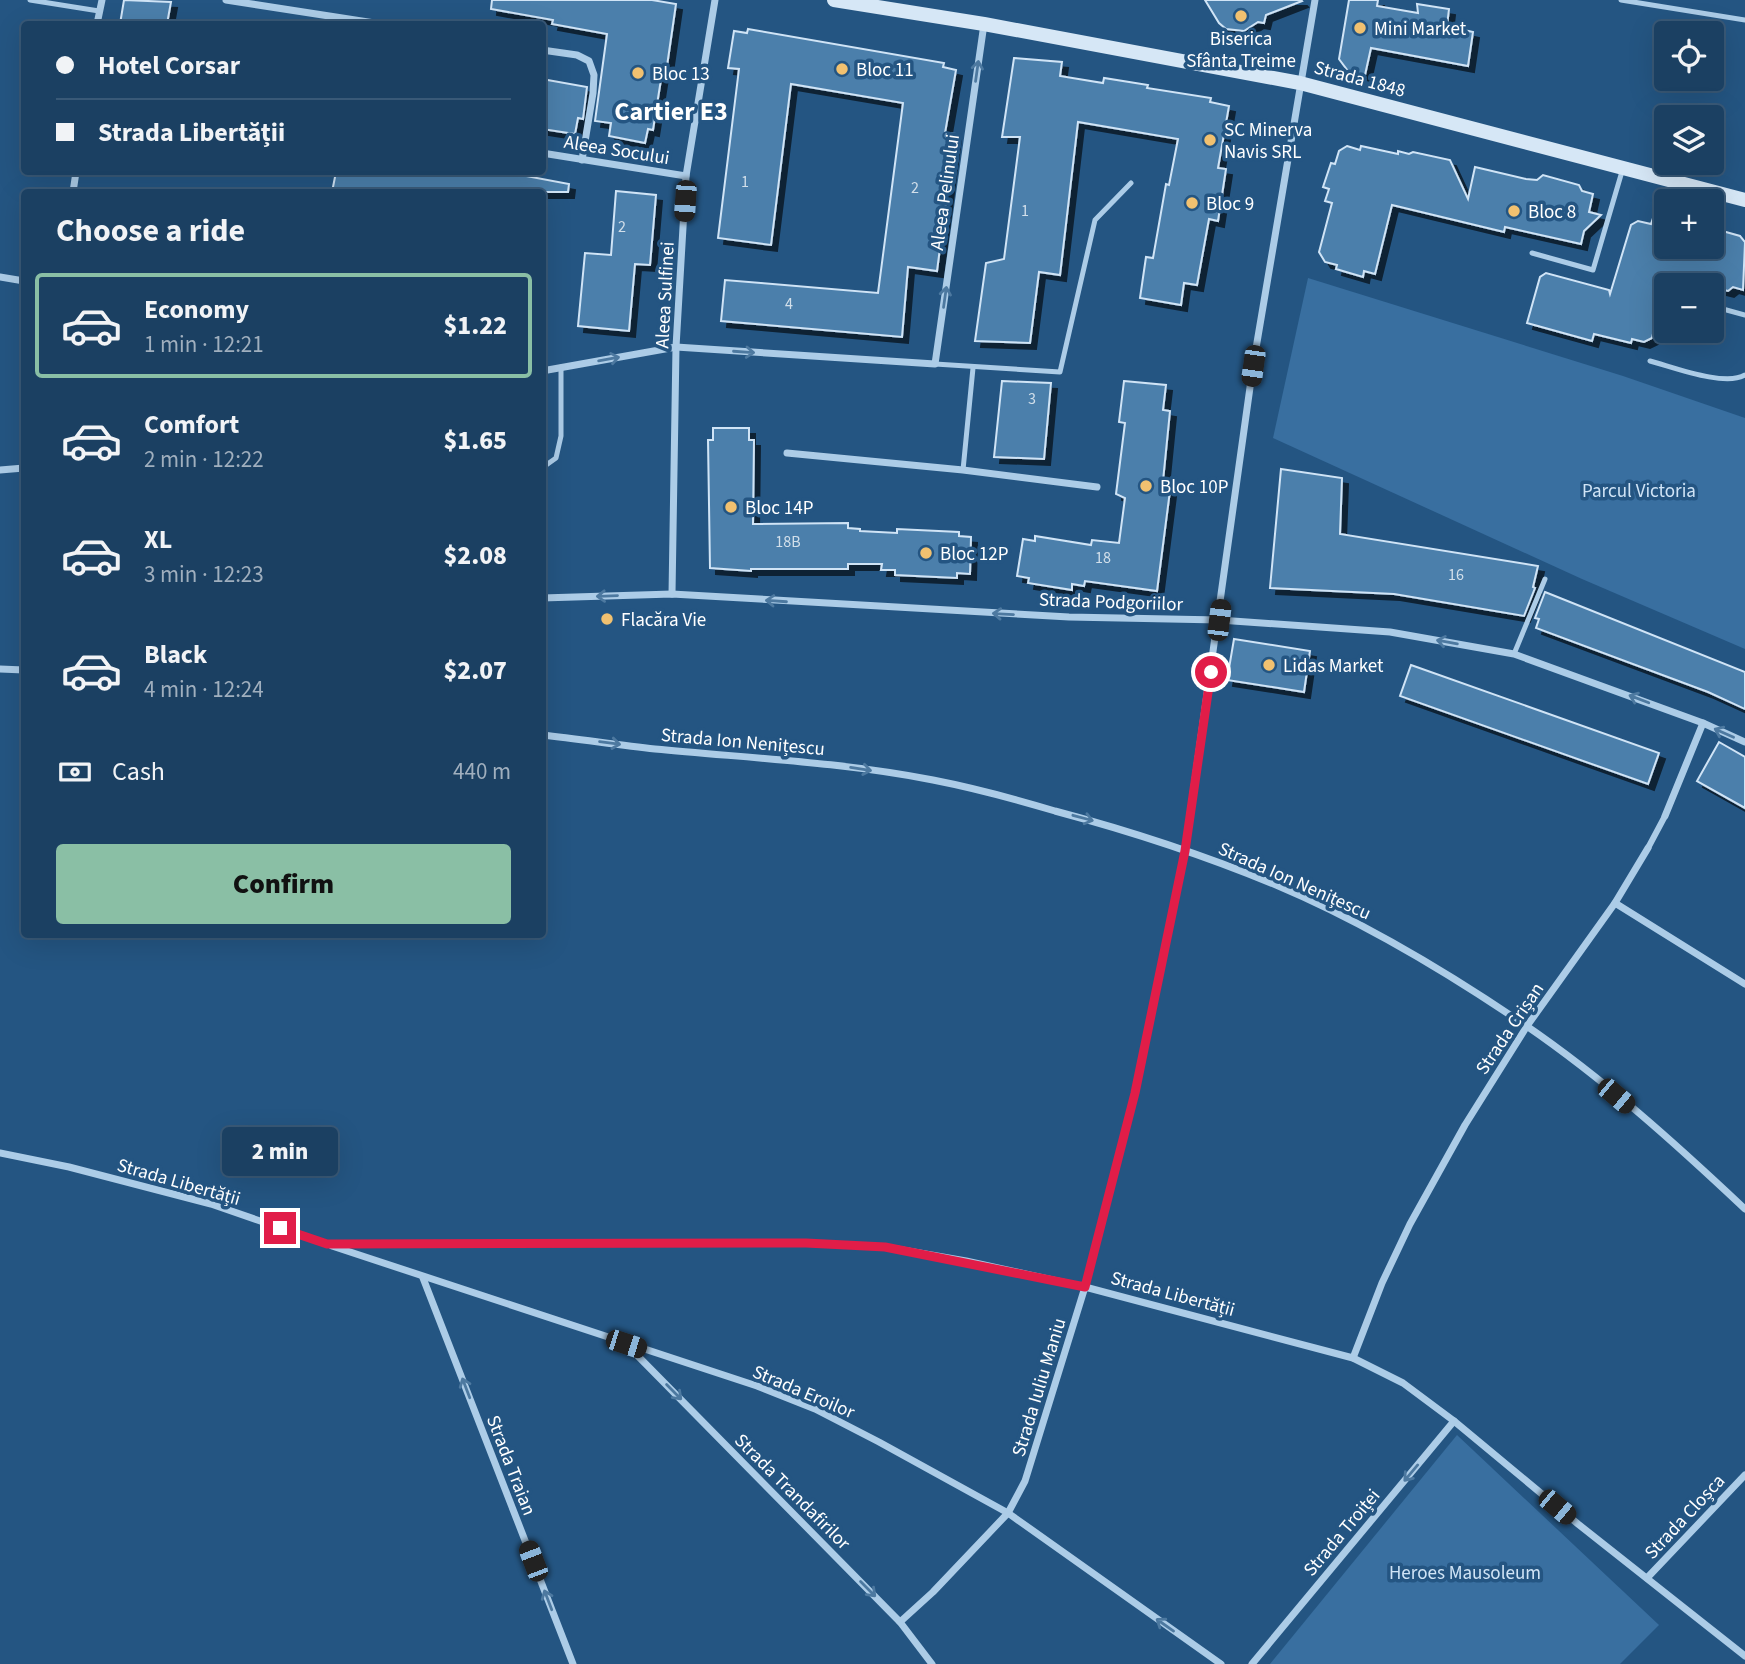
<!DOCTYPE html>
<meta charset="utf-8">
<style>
:root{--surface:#1b4062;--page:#244768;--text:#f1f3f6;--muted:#a0afbe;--line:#395977;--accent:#8abfa5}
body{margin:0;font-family:"Source Sans 3",sans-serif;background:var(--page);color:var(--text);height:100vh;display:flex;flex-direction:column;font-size:26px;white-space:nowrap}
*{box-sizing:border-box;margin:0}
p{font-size:23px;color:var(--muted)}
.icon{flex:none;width:38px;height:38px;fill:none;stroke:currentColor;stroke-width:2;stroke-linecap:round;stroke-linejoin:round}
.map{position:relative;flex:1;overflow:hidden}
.drawer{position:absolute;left:21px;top:189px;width:525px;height:749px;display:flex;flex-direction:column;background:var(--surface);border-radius:7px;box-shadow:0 7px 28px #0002,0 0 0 2px var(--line)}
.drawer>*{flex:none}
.banner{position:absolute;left:21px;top:21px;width:525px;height:154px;border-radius:7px;box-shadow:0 7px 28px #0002,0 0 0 2px var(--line);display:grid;align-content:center;height:154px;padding:0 35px;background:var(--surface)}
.fabs{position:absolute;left:1654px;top:21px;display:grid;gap:14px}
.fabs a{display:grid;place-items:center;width:70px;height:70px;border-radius:7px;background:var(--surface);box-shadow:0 7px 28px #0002,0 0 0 2px var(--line);font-size:35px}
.end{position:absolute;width:32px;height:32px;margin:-16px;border:9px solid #e11d48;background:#fff;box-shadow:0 0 0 4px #fff}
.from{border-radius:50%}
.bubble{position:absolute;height:49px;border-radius:7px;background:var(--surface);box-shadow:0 7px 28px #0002,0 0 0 2px var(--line);font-size:23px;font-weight:800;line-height:49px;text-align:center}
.car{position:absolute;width:21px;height:42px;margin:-21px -10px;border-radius:9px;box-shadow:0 0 5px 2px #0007;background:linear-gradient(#222 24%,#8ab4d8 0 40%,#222 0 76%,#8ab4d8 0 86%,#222 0)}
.banner b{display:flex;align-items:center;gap:24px;height:66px;font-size:26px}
.banner b+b{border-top:2px solid var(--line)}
.banner i{width:18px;height:18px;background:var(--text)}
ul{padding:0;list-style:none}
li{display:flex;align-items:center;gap:21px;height:105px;margin:0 14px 10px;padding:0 21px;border:4px solid transparent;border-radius:7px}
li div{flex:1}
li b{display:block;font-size:26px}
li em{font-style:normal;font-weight:800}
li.on{border-color:var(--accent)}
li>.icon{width:63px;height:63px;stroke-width:1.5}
h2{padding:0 35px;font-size:32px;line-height:84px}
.pay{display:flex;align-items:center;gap:18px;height:77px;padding:0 35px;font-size:26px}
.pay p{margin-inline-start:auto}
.primary-button{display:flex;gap:14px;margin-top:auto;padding:14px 35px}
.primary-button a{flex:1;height:80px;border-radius:7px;background:var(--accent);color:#111;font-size:28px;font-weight:800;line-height:80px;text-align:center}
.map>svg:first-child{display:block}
</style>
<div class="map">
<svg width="1745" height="1664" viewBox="0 0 1745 1664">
<defs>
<filter id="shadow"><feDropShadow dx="6" dy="6" stdDeviation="0" flood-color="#0009"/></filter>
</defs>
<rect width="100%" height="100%" fill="#245582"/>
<g fill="#396fa0">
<polygon points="1308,278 1623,376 1745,418 1745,649 1582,579 1273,438"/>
<polygon points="1457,1435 1659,1625 1620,1664 1270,1664"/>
</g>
<g fill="#4c7fab" stroke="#d0e4f6" stroke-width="2" filter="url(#shadow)">
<polygon points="124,0 171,2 167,24 120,24"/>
<polygon points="492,0 652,0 676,4 666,73 662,73 653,130 648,129 645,143 609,136 611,123 595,121 607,34 552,24 553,20 491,9"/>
<polygon points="1205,0 1301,0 1302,1 1266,15 1264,23 1258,22 1244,31 1226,29 1219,23"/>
<polygon points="1349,0 1378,0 1377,6 1418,13 1417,4 1449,9 1447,26 1473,32 1468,66 1371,48 1365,75 1348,71 1339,59"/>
<polygon points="748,29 944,63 943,67 956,70 945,133 955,134 937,271 908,267 902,337 721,321 725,280 878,293 903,103 791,84 771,245 718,238 739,69 728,68 734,31 747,33"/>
<polygon points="1014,58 1062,62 1060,76 1103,83 1104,78 1148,85 1147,88 1211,98 1210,102 1229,106 1218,168 1226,169 1218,221 1209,219 1197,285 1184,283 1181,305 1140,298 1146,257 1153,258 1166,184 1169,185 1178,139 1078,122 1060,275 1039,272 1030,343 975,341 986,263 1004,259 1020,137 1002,137"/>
<polygon points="542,79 587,87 583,119 578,118 575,134 542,129"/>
<polygon points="1347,146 1360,150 1361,146 1398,154 1398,151 1409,154 1413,152 1450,160 1468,199 1475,167 1526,179 1537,180 1543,175 1579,185 1582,191 1593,194 1589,212 1601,215 1584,231 1581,244 1505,227 1504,232 1392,205 1375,274 1364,271 1363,277 1336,269 1337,265 1325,262 1319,252 1332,203 1325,201 1329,189 1323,187 1331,163 1335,164 1339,151"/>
<polygon points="336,172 505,172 569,184 568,192 332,192"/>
<polygon points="616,191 656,195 650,265 635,264 629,331 578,326 585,253 611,255"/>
<polygon points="1662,191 1666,191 1666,247 1712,247 1712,228 1740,236 1745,242 1743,290 1733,287 1728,291 1712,287 1712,285 1671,279 1669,285 1666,285 1666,299 1659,326 1655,325 1652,338 1644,342 1632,339 1631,343 1594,334 1592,341 1527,323 1540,277 1546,273 1609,290 1610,294 1631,225 1638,221 1651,224"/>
<polygon points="1002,381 1051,383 1044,459 994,457"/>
<polygon points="1124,381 1166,385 1163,410 1170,411 1163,481 1171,483 1157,591 1085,581 1084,586 1072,584 1072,590 1028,583 1029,578 1017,576 1023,539 1035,541 1035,536 1091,545 1092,540 1119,543 1125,498 1116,494 1125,423 1119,422"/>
<polygon points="713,428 749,428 749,440 754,440 753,524 848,523 848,528 860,529 860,531 897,533 897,529 959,532 959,536 971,537 970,574 957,573 957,578 895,575 895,570 881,570 882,564 848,564 848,569 751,569 751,571 710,568 708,440 713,440"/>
<polygon points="1281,469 1342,478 1340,534 1538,566 1533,587 1535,588 1524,616 1394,594 1270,588"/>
<polygon points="1545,592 1745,672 1745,709 1708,692 1536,628 1539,619 1535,618"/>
<polygon points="1234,639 1310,651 1304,692 1227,680"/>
<polygon points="1411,665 1659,753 1648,784 1400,696"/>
<polygon points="1719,742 1745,757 1745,808 1697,781"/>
</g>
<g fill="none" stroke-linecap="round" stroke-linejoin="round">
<g stroke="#accce7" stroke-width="5">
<polyline points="30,0 99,11"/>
<polyline points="1621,0 1745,20"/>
<polyline points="1532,253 1593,270 1623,168"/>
<polyline points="1712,306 1745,315"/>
<path d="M1650,361c23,6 75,26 95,14"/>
<polyline points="935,364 1060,372 1095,220 1131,183"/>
<polyline points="542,468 556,458 561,436 561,367"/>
<polyline points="963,470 973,368"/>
<polyline points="1514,654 1545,579"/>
</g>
<polyline stroke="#accce7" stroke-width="6" points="1648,848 1665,816"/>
<g stroke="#accce7" stroke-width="7">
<polyline points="226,0 381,24"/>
<polyline points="97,24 102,0"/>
<polyline points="542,50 577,55 589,61 594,75 593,93 582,160"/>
<polyline points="542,153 686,176"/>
<polyline points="73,192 76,172"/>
<polyline points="0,277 24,281"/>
<polyline points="542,371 676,347 935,364 984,24"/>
<polyline points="787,453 963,470 1097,487"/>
<polyline points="0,470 24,468"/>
<polyline points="672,594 676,347 686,176 715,0"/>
<polyline points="542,598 672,594 1069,617 1219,620 1390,632 1514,654 1703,723 1745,742"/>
<polyline points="0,669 24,670"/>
<path d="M542,735c38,4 75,10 113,14 93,9 186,13 278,31 41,8 82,19 122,31 75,20 149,44 221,74 88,37 171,87 249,140 79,54 151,119 220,184"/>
<polyline points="1665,816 1703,723"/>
<polyline points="1615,903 1745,984"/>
<polyline points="0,1153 69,1167 211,1204 327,1244 806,1243 885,1247 966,1261 1085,1287 1353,1358 1403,1383 1454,1421 1578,1524 1745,1656"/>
<polyline points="332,1246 757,1386 815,1409 879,1442 1008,1513 1221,1664"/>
<polyline points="423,1278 573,1664"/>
<polyline points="629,1347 900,1622 932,1664"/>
<polyline points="1353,1358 1382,1283 1410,1224 1465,1125 1527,1026 1615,903 1648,848"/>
<polyline points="1647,1578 1745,1475"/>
<polyline points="900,1622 933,1592 1008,1513 1025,1481 1085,1287 1135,1093 1185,851 1253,366 1315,0"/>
<polyline points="1252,1664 1454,1421"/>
</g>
<polyline stroke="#d6e7f6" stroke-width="14" points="834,0 984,24 1300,83 1745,200"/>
</g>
<defs><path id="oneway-shaft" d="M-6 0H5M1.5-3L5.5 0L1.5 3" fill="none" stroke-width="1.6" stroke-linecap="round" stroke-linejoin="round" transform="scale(1.75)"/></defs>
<g stroke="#4d79a0">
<use href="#oneway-shaft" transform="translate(977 71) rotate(-82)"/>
<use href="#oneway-shaft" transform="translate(945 297) rotate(-82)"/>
<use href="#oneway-shaft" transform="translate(744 352) rotate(4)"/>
<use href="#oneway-shaft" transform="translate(609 359) rotate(-10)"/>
<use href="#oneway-shaft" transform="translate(607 596) rotate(178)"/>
<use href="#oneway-shaft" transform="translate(776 601) rotate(-176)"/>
<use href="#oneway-shaft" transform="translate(1003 614) rotate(-177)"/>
<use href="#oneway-shaft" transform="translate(1447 642) rotate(-170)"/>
<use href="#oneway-shaft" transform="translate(1639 699) rotate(-159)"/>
<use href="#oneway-shaft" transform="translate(1724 733) rotate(-156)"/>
<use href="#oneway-shaft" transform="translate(610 743) rotate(7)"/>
<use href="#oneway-shaft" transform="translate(861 769) rotate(9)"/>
<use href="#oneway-shaft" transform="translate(1083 818) rotate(15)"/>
<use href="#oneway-shaft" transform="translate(466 1388) rotate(-111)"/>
<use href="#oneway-shaft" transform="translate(674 1392) rotate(45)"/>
<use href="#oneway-shaft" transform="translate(1411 1473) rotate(130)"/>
<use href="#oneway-shaft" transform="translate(868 1589) rotate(45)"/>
<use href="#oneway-shaft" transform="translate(548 1600) rotate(-111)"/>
<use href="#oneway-shaft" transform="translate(1165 1625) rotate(-145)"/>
</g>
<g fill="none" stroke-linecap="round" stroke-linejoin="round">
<polyline stroke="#e11d48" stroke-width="9" points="280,1228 327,1244 806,1243 885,1247 1085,1287 1135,1093 1185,851 1211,672"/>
</g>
<g fill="#f1c170" stroke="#245582" stroke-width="2.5">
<circle cx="1241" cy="16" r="7"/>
<circle cx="1360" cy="28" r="7"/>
<circle cx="842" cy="69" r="7"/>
<circle cx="638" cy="73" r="7"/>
<circle cx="1210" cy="140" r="7"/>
<circle cx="1192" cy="203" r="7"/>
<circle cx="1514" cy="211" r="7"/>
<circle cx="1146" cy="486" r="7"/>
<circle cx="731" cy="507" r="7"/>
<circle cx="926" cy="553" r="7"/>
<circle cx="607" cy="619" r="7"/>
<circle cx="1269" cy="665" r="7"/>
</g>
<g text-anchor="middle" stroke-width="7" stroke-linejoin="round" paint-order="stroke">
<g font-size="16" fill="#d2dfea">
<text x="745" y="187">1</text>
<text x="915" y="193">2</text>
<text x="1025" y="216">1</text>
<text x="622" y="232">2</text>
<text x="789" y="309">4</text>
<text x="1032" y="404">3</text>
<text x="788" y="547">18B</text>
<text x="1103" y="563">18</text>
<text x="1456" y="580">16</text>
</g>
<g font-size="19" fill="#fff" stroke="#245582" text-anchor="start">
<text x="1374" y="35">Mini Market</text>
<text x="1241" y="45" text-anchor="middle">Biserica<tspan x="1241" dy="22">Sfânta Treime</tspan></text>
<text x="856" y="76">Bloc 11</text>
<text x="652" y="80">Bloc 13</text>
<text x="1224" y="136">SC Minerva<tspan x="1224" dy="22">Navis SRL</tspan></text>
<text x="1206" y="210">Bloc 9</text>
<text x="1528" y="218">Bloc 8</text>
<text x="1160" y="493">Bloc 10P</text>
<text x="745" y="514">Bloc 14P</text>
<text x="940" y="560">Bloc 12P</text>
<text x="621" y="626">Flacăra Vie</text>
<text x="1283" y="672">Lidas Market</text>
</g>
<g font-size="19" fill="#fff" stroke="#245582">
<text transform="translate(1360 78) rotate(15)" y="7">Strada 1848</text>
<text transform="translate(617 149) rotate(9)" y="7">Aleea Socului</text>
<text transform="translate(944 192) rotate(-82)" y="7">Aleea Pelinului</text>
<text transform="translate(664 295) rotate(-87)" y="7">Aleea Sulfinei</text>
<text transform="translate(1111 601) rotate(2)" y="7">Strada Podgoriilor</text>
<text transform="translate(743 741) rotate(5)" y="7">Strada Ion Nenițescu</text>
<text transform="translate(1295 880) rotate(24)" y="7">Strada Ion Nenițescu</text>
<text transform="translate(1509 1028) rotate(-56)" y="7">Strada Crișan</text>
<text transform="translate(179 1181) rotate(16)" y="7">Strada Libertății</text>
<text transform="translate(1173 1293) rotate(15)" y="7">Strada Libertății</text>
<text transform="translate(1038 1387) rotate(-73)" y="7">Strada Iuliu Maniu</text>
<text transform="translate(804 1391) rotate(23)" y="7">Strada Eroilor</text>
<text transform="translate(512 1465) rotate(69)" y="7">Strada Traian</text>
<text transform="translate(793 1491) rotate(45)" y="7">Strada Trandafirilor</text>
<text transform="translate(1684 1516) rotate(-47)" y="7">Strada Cloșca</text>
<text transform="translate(1341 1532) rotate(-50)" y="7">Strada Troiței</text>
</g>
<g font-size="19" fill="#d0e4f6" stroke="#245582">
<text x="1639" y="497">Parcul Victoria</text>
<text x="1465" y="1579">Heroes Mausoleum</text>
</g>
<g font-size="26" font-weight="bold" fill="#fff" stroke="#245582">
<text x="671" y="120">Cartier E3</text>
</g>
</g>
</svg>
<div class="fabs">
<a><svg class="icon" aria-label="locate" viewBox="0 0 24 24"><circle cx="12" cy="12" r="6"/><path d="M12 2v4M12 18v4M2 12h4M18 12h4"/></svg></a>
<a><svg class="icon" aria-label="layers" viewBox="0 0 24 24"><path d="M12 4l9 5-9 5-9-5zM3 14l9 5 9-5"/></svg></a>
<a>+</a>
<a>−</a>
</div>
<i class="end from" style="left:1211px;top:672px"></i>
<i class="end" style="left:280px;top:1228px"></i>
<div class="bubble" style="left:222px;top:1127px;width:116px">2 min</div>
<i class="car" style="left:685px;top:201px;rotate:184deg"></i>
<i class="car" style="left:1253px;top:366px;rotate:188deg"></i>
<i class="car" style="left:1219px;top:620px;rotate:7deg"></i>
<i class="car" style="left:1616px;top:1096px;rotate:130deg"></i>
<i class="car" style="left:626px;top:1344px;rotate:108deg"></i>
<i class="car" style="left:1557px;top:1507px;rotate:130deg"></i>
<i class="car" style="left:533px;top:1561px;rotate:339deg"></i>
<div class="banner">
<b><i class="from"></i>Hotel Corsar</b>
<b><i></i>Strada Libertății</b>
</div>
<section class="drawer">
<h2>Choose a ride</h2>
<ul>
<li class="on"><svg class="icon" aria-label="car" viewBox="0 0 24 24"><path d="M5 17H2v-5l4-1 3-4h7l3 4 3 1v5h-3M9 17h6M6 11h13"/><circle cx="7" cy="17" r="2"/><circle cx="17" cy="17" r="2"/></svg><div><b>Economy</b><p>1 min · 12:21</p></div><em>$1.22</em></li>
<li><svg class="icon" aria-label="car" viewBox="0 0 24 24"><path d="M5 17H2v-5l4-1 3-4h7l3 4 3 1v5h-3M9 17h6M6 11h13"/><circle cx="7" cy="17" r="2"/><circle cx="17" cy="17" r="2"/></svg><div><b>Comfort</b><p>2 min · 12:22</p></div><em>$1.65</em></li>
<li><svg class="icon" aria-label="car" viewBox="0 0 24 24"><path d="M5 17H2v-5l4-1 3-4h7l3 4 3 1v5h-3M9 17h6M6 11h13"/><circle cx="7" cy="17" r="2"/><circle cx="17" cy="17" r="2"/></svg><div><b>XL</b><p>3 min · 12:23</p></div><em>$2.08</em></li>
<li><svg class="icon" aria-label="car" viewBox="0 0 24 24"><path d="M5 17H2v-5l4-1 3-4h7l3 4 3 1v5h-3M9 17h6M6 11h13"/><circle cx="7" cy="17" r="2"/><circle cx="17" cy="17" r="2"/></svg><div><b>Black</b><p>4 min · 12:24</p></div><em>$2.07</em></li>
</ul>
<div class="pay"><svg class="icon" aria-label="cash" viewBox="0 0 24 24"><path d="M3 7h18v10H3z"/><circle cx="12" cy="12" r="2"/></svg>Cash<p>440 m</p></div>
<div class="primary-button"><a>Confirm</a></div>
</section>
</div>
